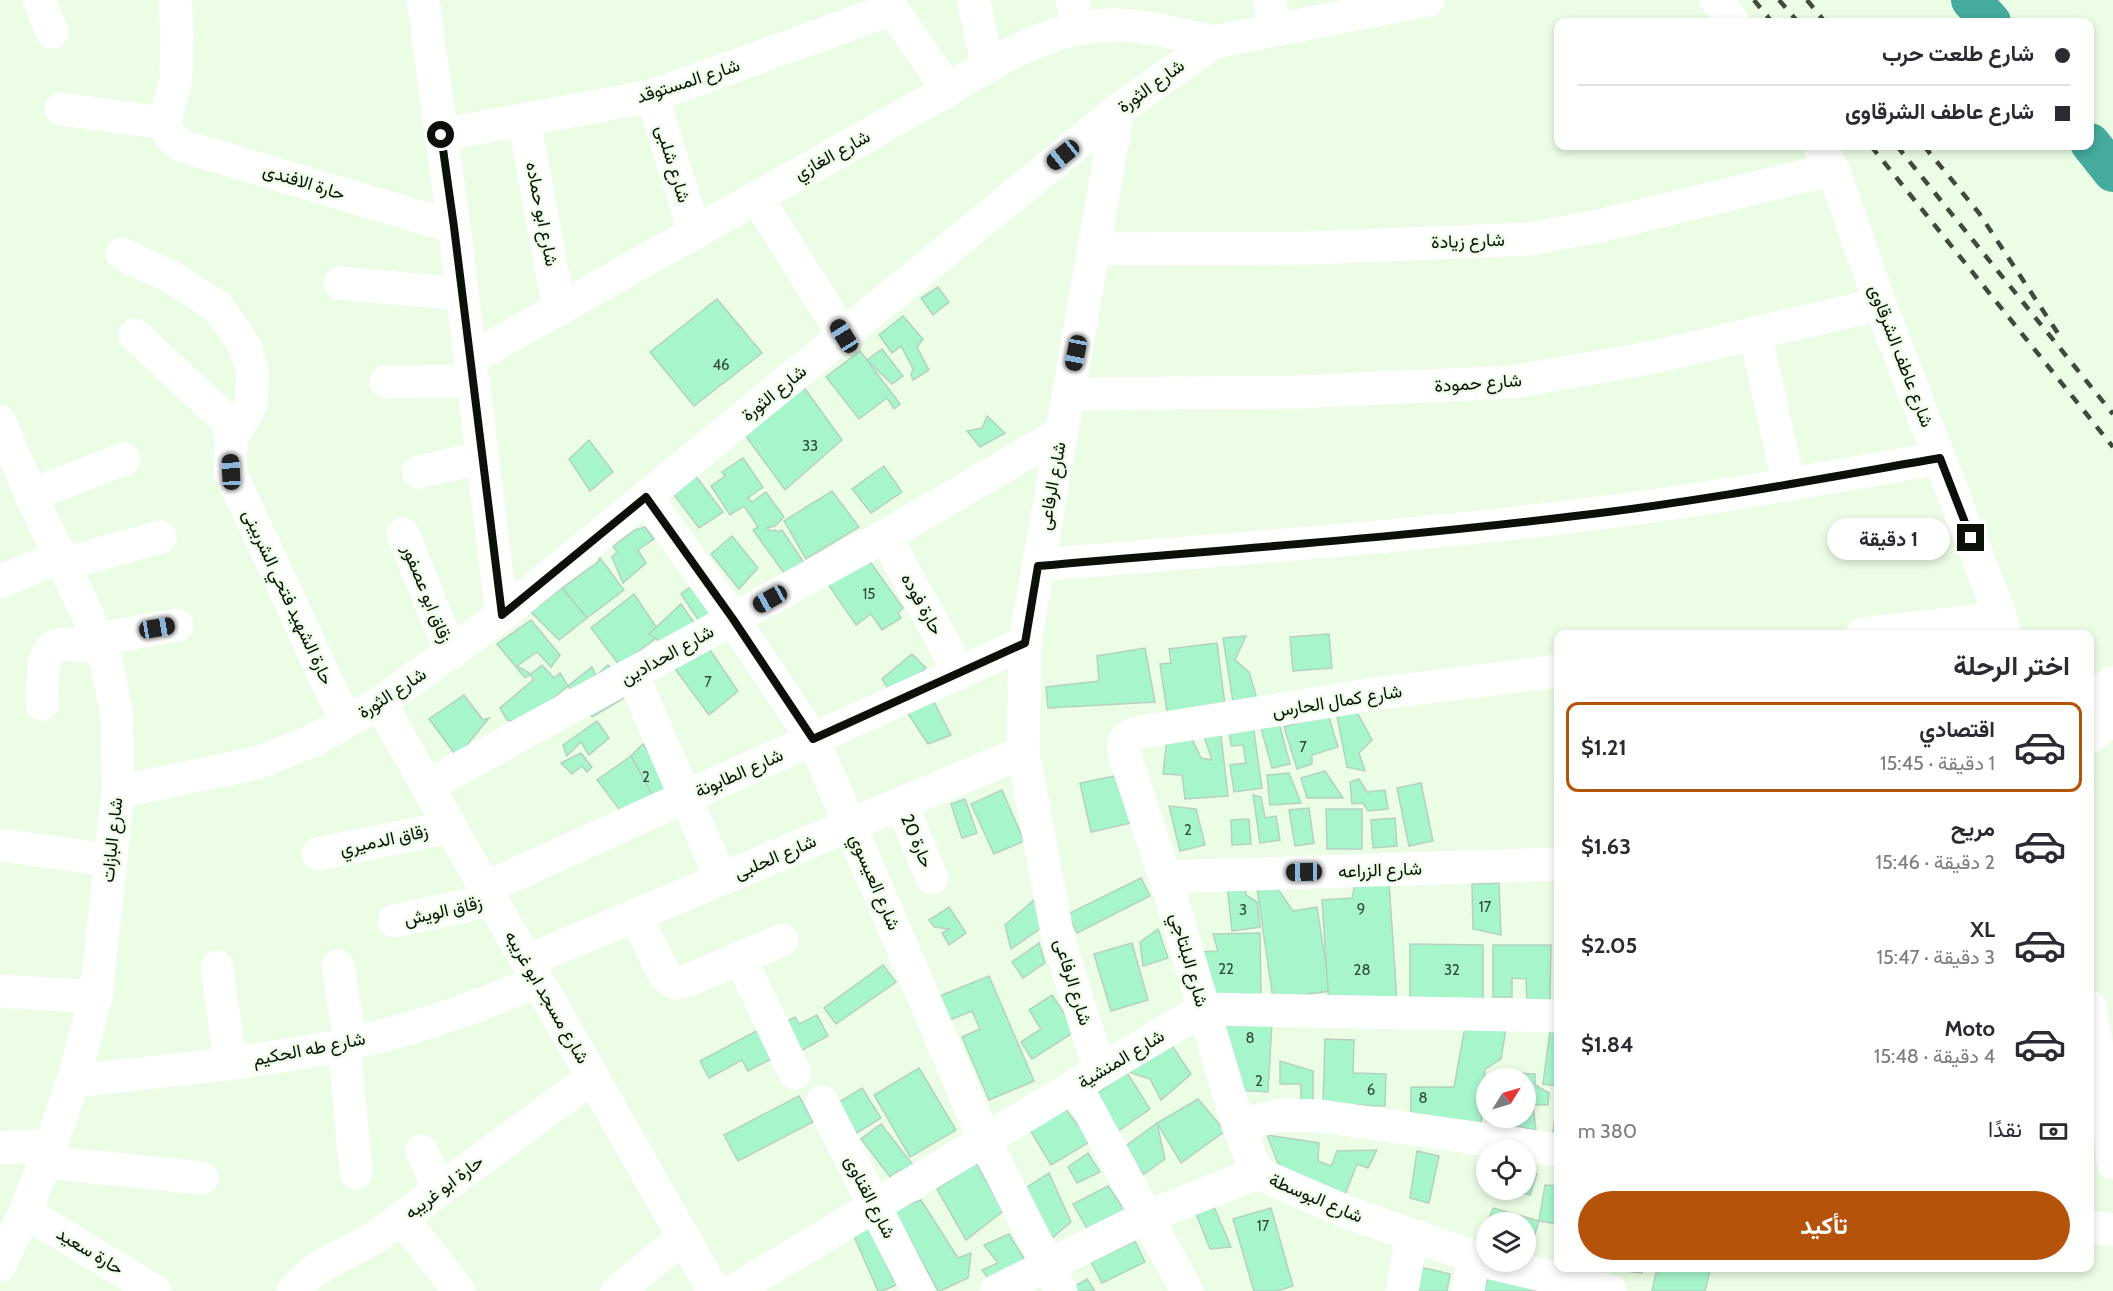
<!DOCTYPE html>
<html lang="ar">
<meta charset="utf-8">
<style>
:root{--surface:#fff;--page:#f7f7f7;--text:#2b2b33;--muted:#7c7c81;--line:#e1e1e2;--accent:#b45309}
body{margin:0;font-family:Cabin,Vazirmatn,sans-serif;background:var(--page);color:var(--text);direction:rtl;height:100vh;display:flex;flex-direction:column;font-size:22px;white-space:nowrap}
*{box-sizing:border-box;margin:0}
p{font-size:20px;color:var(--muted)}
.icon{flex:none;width:33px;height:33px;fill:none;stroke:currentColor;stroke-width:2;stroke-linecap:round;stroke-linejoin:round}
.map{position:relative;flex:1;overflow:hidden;direction:ltr}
.side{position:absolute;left:1554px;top:630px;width:540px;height:642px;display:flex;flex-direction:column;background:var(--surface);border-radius:12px;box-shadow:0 3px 9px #0003;direction:rtl}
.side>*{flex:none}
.top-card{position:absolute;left:1554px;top:18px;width:540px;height:132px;border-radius:12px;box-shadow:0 3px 9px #0003;direction:rtl;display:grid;align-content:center;height:132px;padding:0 24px;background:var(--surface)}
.needle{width:39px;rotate:53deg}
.controls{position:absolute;left:1476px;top:1068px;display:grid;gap:12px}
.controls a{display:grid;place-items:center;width:60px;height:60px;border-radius:50%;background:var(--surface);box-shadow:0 3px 9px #0003;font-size:30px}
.end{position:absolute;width:27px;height:27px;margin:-14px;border:8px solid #0b1109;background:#fff;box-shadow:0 0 0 3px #fff}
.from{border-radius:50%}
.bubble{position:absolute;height:42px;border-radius:21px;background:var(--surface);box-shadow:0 3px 9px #0003;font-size:20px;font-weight:700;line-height:42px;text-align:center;direction:rtl}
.car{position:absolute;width:18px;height:36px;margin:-18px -9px;border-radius:8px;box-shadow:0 0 4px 2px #0007;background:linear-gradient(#222 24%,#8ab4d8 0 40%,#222 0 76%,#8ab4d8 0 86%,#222 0)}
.top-card b{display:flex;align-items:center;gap:21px;height:57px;font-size:22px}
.top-card b+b{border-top:2px solid var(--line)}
.top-card i{width:15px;height:15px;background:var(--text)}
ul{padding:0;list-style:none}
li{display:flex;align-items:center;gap:18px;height:90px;margin:0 12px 9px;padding:0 12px;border:3px solid transparent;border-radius:12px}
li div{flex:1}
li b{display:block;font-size:22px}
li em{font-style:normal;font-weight:700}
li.active{border-color:var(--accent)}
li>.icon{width:54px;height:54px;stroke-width:1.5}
h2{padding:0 24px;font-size:27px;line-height:72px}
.pay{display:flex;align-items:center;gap:15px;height:66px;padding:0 24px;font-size:22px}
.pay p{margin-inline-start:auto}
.action{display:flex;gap:12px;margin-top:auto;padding:12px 24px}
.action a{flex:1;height:69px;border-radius:36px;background:var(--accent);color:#fff;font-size:24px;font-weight:700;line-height:69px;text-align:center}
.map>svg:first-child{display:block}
</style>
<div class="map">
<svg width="2113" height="1291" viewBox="0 0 2113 1291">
<rect width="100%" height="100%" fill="#ebfde4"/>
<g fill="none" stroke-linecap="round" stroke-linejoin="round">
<g stroke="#44ab9d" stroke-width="40">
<polyline points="1971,0 1991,22"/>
<polyline points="2090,143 2113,172"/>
</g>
</g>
<g fill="#a7f5cb" stroke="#b5d1c1" stroke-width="1.5">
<polygon points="938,287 949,302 933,315 921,298"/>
<polygon points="717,299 762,353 694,406 650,352"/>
<polygon points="903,316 923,339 917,347 929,370 913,380 911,374 913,369 901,346 892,353 879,335"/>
<polygon points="882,349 903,376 892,384 867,360"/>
<polygon points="860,351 900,404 894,409 887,398 859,419 826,377"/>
<polygon points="795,375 842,440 785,490 743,432"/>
<polygon points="987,416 1005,433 980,447 967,431 982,428"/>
<polygon points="589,440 613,472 590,491 569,459"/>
<polygon points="743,458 763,487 748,498 752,502 766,492 784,517 775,526 767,528 771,531 775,530 778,532 782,530 807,567 789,580 753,530 758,527 744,506 730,515 711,486 725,476 722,472"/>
<polygon points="884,466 902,492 871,513 852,489"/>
<polygon points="692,471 723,512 699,528 669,488"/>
<polygon points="832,491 859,527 806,559 784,521"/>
<polygon points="645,527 654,539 638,550 646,563 623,583 612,557 617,552 613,546 635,530"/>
<polygon points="732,536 758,568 739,589 711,554"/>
<polygon points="861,549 903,608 898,613 901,618 882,630 871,614 856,625 823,577"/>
<polygon points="600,558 624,590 587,618 562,588 597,563"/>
<polygon points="704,577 721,610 701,624 681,594"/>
<polygon points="562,588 587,618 559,640 531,612"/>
<polygon points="634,594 661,634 620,666 591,628"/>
<polygon points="681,604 700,631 674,651 649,634"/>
<polygon points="531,620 560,655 551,667 537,652 517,666 531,674 525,678 497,644"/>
<polygon points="1329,634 1332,668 1293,671 1290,637"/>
<polygon points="1246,636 1235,660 1249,672 1257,699 1233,702 1223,638"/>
<polygon points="1217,643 1225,705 1167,712 1160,664 1171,663 1169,649"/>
<polygon points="706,644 738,691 709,715 675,669"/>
<polygon points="1145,648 1155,702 1048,708 1046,687 1099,681 1097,656"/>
<polygon points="912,654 926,668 892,695 882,679"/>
<polygon points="542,665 554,678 560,673 568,686 523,723 507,720 500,708 533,680 531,674"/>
<polygon points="608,665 629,695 592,717 568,686 592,667 596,676"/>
<polygon points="464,695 483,720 489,718 457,757 429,719"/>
<polygon points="931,696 951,735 928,744 905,709"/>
<polygon points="1357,712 1372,740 1359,753 1365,771 1347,767 1337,716"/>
<polygon points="1328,714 1338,747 1312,755 1312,764 1297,769 1284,727"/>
<polygon points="597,721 609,738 589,755 581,742 567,756 563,745"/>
<polygon points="1279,723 1290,764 1272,768 1261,728"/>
<polygon points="1253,725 1262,788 1234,792 1230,765 1246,763 1243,745 1231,746 1229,729"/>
<polygon points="1220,728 1228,796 1185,799 1182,775 1163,774 1167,739 1191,737 1201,758 1212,760 1203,733"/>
<polygon points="643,744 673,790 654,798 631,756"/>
<polygon points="581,753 592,767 587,772 582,766 572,774 561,763"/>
<polygon points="631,756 654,798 623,814 597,780"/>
<polygon points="1325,771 1343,798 1307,798 1301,778"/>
<polygon points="1289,773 1301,803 1270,805 1267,775"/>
<polygon points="1120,775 1131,823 1091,832 1080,783"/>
<polygon points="1359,779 1367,792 1385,790 1388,809 1368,811 1363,803 1352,804 1350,782"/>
<polygon points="1421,783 1433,841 1409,846 1397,788"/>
<polygon points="1002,790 1024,841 994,854 971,804"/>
<polygon points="1253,795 1261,797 1265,818 1276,816 1280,840 1260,843"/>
<polygon points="965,799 977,833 962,838 951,804"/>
<polygon points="1169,806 1196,809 1205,845 1180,851"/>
<polygon points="1309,808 1314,843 1295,846 1289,810"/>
<polygon points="1326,809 1362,809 1362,849 1327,849"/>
<polygon points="1395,818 1397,846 1373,848 1371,820"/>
<polygon points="1249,819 1251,844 1232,845 1231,820"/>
<polygon points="1141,878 1150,896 1077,933 1068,914"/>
<polygon points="1256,882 1275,885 1293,911 1317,907 1330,991 1273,999"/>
<polygon points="1389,882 1397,1001 1329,1005 1322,900 1352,898 1355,884"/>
<polygon points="1244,883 1246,895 1257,902 1260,927 1232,931 1227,885"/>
<polygon points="1499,883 1501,935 1473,929 1472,884"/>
<polygon points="1035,899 1044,926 1011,949 1005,925"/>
<polygon points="949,907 966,933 949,945 942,933 949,929 934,927 929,920"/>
<polygon points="1158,929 1168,958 1143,966 1140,942"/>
<polygon points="1260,933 1261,995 1213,996 1199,952 1218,951 1213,934"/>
<polygon points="1039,943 1045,963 1023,978 1012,962"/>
<polygon points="1132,943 1148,1000 1111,1011 1094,954"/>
<polygon points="1410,944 1483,945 1483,1003 1410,1002"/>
<polygon points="1493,945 1551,945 1550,1001 1527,1001 1526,979 1512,978 1512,997 1493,997"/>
<polygon points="883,965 896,982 836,1024 824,1008"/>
<polygon points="989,976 1034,1081 989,1100 962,1037 980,1029 972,1011 950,1020 940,996"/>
<polygon points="1052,995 1076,1031 1032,1059 1021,1042 1041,1029 1029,1010"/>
<polygon points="817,1015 828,1036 797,1053 782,1024 795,1017 799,1024"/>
<polygon points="1223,1018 1272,1022 1268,1092 1239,1090"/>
<polygon points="1551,1023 1558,1024 1558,1086 1543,1084"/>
<polygon points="1465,1027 1506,1028 1501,1059 1485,1069 1481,1124 1411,1118 1411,1087 1454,1087"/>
<polygon points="760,1029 775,1057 748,1071 742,1060 709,1078 700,1061"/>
<polygon points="1325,1039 1354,1040 1353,1073 1386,1074 1385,1106 1323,1104"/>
<polygon points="1171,1044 1191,1074 1161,1100 1150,1079 1126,1071"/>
<polygon points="1280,1061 1313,1071 1313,1101 1301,1101 1301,1084 1280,1084"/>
<polygon points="919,1068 956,1130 910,1157 874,1095"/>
<polygon points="1126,1071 1150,1109 1114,1134 1095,1096"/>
<polygon points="1497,1072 1535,1074 1535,1085 1549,1093 1548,1105 1533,1105 1536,1130 1495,1122 1495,1118 1526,1118 1526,1078 1497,1078"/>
<polygon points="862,1088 881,1118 855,1134 836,1104"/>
<polygon points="1558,1093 1558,1140 1552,1140"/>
<polygon points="799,1096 813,1122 738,1161 724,1135"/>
<polygon points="1198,1099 1225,1131 1181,1163 1157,1123"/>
<polygon points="1063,1106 1091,1141 1051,1165 1030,1130"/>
<polygon points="1157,1123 1165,1159 1143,1175 1126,1146"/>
<polygon points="881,1124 917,1170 907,1177 901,1169 890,1177 861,1139"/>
<polygon points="1267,1135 1319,1143 1318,1161 1331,1166 1337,1151 1377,1150 1368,1168 1357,1164 1343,1200 1279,1166"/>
<polygon points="1417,1151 1439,1156 1429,1203 1410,1198"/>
<polygon points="1088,1153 1100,1172 1077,1183 1068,1167"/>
<polygon points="976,1163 1003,1211 966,1240 937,1189"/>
<polygon points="1526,1170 1537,1174 1530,1195 1511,1190 1526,1190"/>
<polygon points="1049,1173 1071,1222 1051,1239 1021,1191"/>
<polygon points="1545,1185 1558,1186 1558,1224 1539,1221"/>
<polygon points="1108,1186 1128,1215 1089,1232 1073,1204"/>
<polygon points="921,1200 958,1258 971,1253 968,1278 940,1291 938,1291 894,1210"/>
<polygon points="1212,1202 1231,1247 1210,1249 1194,1209"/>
<polygon points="1271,1208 1293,1286 1277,1291 1254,1291 1233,1219"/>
<polygon points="1493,1208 1539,1221 1527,1260 1526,1222 1488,1222"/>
<polygon points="868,1226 896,1285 882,1291 878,1291 853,1234"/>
<polygon points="1486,1226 1486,1250 1479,1248"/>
<polygon points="1009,1234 1026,1262 991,1282 982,1270 998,1263 984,1245"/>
<polygon points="1135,1241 1145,1262 1102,1283 1091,1262"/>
<polygon points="1416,1266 1450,1274 1447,1291 1412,1291"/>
<polygon points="1594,1268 1643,1268 1642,1273"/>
<polygon points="1657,1268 1686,1268 1710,1271 1705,1291 1652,1291"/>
<polygon points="1488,1278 1553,1291 1484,1291"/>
<polygon points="1087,1279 1095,1291 1073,1291 1072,1288"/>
</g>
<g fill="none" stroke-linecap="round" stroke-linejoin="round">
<g stroke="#fff" stroke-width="33">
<polyline points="39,0 52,32"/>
<polyline points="423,0 454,227 502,615"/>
<polyline points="886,0 948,90"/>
<polyline points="973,0 988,65"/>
<polyline points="1072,0 1079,28"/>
<polyline points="1269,0 1276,29"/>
<polyline points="652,96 695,233"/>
<polyline points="61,109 164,123 171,137 182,146 454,227"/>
<polyline points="524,120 559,309"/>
<polyline points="164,123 176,80 177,32 175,0"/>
<polyline points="441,135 652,96 892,9"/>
<polyline points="757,198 844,336"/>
<polyline points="1095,249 1312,248 1529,239 1599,226 1833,169"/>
<polyline points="122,254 171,277 218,307 231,325 245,347 253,373 251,404 233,437"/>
<polyline points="340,283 462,294"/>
<polyline points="1755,333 1789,485"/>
<path d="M135,335l85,79c19,19 9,33 10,58l116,250"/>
<path d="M470,359l478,-269c50,-31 105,-65 166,-65 33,0 67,10 100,17"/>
<polyline points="386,382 473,381"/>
<polyline points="1068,394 1294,392 1513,382 1650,358 1880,304"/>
<polyline points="0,422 31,495 103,648 117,714 118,792 96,997 73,1081 45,1162 25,1212 0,1265"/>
<polyline points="418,472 482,458"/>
<polyline points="31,495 124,459"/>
<polyline points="646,497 733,619 813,739 985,1141 1061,1291"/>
<polyline points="403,534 451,654"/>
<polyline points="885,536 960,673"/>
<polyline points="64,564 160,537"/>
<path d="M1038,565c179,-15 359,-27 537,-49 122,-14 244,-37 365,-58"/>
<polyline points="0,582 60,556"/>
<polyline points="1862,634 2001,618"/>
<polyline points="98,639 177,625"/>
<polyline points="632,674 721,879"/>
<polyline points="380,703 714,1291"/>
<path d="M42,704c1,-18 -4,-60 22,-60 13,0 26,2 39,4"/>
<polyline points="427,786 885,536 1061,433"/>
<polyline points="118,792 257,763 312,741 380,703 502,615 1118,110 1214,42 1428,0"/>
<polyline points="901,804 932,878"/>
<polyline points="0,845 110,860"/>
<polyline points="318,854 450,827"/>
<polyline points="1165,877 1558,864"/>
<polyline points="485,888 1025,643"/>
<polyline points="635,915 665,976 675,983 687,981 782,940"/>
<polyline points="394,921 492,900"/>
<polyline points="740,958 795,1073"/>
<polyline points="527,961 1023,752"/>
<polyline points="338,966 350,1043"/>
<polyline points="217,967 230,1063"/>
<polyline points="0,991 96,997"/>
<polyline points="344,1044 356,1173"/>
<polyline points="1100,1071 1058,938 1023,752 1025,643 1118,110"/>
<path d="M73,1081c90,-10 181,-18 270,-36 67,-14 133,-37 195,-64"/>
<polyline points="1076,1086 1187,1291"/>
<polyline points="822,1102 918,1291"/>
<polyline points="1238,1125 1282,1115 1321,1116 1558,1150"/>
<polyline points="0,1148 50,1145"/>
<polyline points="422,1151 439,1191"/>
<polyline points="45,1162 202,1178"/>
<polyline points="1257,1173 1238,1125 1165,877 1127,762 1123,746 1126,738 1135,733 1374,694 1558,671"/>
<polyline points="25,1212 155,1291"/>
<polyline points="402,1218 459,1291"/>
<polyline points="2090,1227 2113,1230"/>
<polyline points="1487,1262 1610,1291"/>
<path d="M293,1291c7,-7 13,-14 21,-20 20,-14 46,-23 67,-38l212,-156"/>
<polyline points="617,1291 684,1237"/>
<polyline points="733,1291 1203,1009 1558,1016"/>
<polyline points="996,1291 1146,1217 1257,1173 1349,1213 1486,1261"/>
<polyline points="1402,1291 1412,1236"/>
<polyline points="1468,1291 1473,1258"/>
</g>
<g stroke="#fff" stroke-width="33">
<polyline points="1716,0 1733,22"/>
<polyline points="1819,146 1833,169 1880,304 2001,618 2005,634"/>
<polyline points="2090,699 2113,682"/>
<polyline points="2090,737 2113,718"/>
<polyline points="2090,1007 2110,1124 2113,1163"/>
</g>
<g stroke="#40493d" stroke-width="4.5" stroke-dasharray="10 10" stroke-linecap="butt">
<polyline points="1754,0 1772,22"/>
<polyline points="1779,0 1798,22"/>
<polyline points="1807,0 1825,22"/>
<polyline points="1871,146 2113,447"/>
<polyline points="1897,146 2113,414"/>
<polyline points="1924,146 1979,213 2059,335"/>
</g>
</g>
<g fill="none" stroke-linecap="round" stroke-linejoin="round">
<path stroke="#0b1109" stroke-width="8" d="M441,135l13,92 48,388 144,-118 87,122 80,120 212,-96 13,-77c179,-16 359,-28 537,-50 122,-14 244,-37 365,-58l31,80"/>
</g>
<g text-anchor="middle" stroke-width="4.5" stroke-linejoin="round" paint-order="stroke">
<g font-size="15" fill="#324a3a">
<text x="721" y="370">46</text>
<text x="810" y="451">33</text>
<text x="869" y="599">15</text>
<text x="708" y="687">7</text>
<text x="1303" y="752">7</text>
<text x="646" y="782">2</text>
<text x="1188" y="835">2</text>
<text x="1485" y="912">17</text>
<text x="1361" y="914">9</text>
<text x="1243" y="915">3</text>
<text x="1226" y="974">22</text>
<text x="1362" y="975">28</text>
<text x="1452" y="975">32</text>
<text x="1250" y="1043">8</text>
<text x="1259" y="1086">2</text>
<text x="1371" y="1095">6</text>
<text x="1423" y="1103">8</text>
<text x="1263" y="1231">17</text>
</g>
<g font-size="18" fill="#0b1109" stroke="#ebfde4">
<text transform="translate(688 81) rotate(-18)" y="6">شارع المستوقد</text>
<text transform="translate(1151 86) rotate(-36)" y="6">شارع الثورة</text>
<text transform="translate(832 155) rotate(-29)" y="6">شارع الغازي</text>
<text transform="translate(673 164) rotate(73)" y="6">شارع شلبى</text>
<text transform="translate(304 182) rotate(17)" y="6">حارة الافندى</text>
<text transform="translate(542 214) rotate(79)" y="6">شارع ابو حماده</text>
<text transform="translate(1468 241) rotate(-2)" y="6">شارع زيادة</text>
<text transform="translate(1901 356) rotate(69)" y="6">شارع عاطف الشرقاوى</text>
<text transform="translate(1478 383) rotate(-4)" y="6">شارع حمودة</text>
<text transform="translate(774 393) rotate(-39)" y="6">شارع الثورة</text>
<text transform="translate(1052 486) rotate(-80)" y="6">شارع الرفاعى</text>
<text transform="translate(427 594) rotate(68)" y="6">زقاق ابو عصفور</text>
<text transform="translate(288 597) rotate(65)" y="6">حارة الشهيد فتحي الشربينى</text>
<text transform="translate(922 604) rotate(61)" y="6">حارة فوده</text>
<text transform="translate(667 655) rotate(-29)" y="6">شارع الحدادين</text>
<text transform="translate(392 693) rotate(-33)" y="6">شارع الثورة</text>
<text transform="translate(1337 701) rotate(-9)" y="6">شارع كمال الحارس</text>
<text transform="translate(739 773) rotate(-24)" y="6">شارع الطابونة</text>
<text transform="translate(112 840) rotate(-84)" y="6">شارع البازات</text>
<text transform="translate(384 840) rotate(-12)" y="6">زقاق الدميري</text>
<text transform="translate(917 841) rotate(67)" y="6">حارة 20</text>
<text transform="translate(775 857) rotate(-23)" y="6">شارع الحلبى</text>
<text transform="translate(1380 870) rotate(-2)" y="6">شارع الزراعه</text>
<text transform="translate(875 882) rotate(67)" y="6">شارع العيسوي</text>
<text transform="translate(443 911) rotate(-13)" y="6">زقاق الويش</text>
<text transform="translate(1189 960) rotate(74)" y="6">شارع البلتاجي</text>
<text transform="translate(1073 982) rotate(73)" y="6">شارع الرفاعى</text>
<text transform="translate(547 997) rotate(60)" y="6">شارع مسجد ابو غريبه</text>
<text transform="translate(309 1049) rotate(-11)" y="6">شارع طه الحكيم</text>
<text transform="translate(1121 1059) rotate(-31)" y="6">شارع المنشية</text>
<text transform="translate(444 1187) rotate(-37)" y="6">حارة ابو غريبه</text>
<text transform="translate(870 1197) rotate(63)" y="6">شارع القناوى</text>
<text transform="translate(1316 1198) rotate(23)" y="6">شارع البوسطة</text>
<text transform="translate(90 1251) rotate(31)" y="6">حارة سعيد</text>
</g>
</g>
</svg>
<div class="controls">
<a><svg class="needle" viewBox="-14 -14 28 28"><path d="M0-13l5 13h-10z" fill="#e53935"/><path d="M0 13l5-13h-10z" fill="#7c7c81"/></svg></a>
<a><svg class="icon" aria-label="locate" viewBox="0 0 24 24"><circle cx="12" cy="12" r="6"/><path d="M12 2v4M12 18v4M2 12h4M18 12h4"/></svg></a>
<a><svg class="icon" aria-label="layers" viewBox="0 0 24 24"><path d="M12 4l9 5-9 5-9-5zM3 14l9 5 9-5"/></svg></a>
</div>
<i class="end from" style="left:441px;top:135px"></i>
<i class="end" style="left:1971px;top:538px"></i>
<div class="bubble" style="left:1827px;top:518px;width:123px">1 دقيقة</div>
<i class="car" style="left:1063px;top:155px;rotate:231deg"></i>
<i class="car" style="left:844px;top:336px;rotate:328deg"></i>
<i class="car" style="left:1076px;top:353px;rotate:191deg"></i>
<i class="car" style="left:231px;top:472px;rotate:357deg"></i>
<i class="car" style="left:770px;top:599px;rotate:241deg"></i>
<i class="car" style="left:157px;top:628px;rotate:80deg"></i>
<i class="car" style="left:1304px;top:872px;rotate:269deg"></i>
<div class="top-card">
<b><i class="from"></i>شارع طلعت حرب</b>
<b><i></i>شارع عاطف الشرقاوى</b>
</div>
<section class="side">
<h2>اختر الرحلة</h2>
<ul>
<li class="active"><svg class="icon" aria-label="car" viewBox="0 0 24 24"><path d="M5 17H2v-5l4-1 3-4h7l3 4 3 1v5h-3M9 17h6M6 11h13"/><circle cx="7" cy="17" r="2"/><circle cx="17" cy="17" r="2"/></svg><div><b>اقتصادي</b><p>1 دقيقة · 15:45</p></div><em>$1.21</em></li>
<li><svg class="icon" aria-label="car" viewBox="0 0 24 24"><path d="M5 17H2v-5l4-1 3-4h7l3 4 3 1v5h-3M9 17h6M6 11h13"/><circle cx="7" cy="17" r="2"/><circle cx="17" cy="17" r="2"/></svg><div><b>مريح</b><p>2 دقيقة · 15:46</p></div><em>$1.63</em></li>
<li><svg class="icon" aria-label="car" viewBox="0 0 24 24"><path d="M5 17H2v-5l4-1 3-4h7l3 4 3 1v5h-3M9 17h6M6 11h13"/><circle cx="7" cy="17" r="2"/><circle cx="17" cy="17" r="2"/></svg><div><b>XL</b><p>3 دقيقة · 15:47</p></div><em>$2.05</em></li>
<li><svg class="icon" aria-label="car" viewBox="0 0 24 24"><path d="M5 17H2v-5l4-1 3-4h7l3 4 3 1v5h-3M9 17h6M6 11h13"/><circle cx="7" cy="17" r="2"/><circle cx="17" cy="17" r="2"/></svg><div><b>Moto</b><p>4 دقيقة · 15:48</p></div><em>$1.84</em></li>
</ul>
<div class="pay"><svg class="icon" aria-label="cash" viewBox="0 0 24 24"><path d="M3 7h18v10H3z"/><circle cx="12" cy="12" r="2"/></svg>نقدًا<p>380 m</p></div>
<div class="action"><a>تأكيد</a></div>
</section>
</div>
